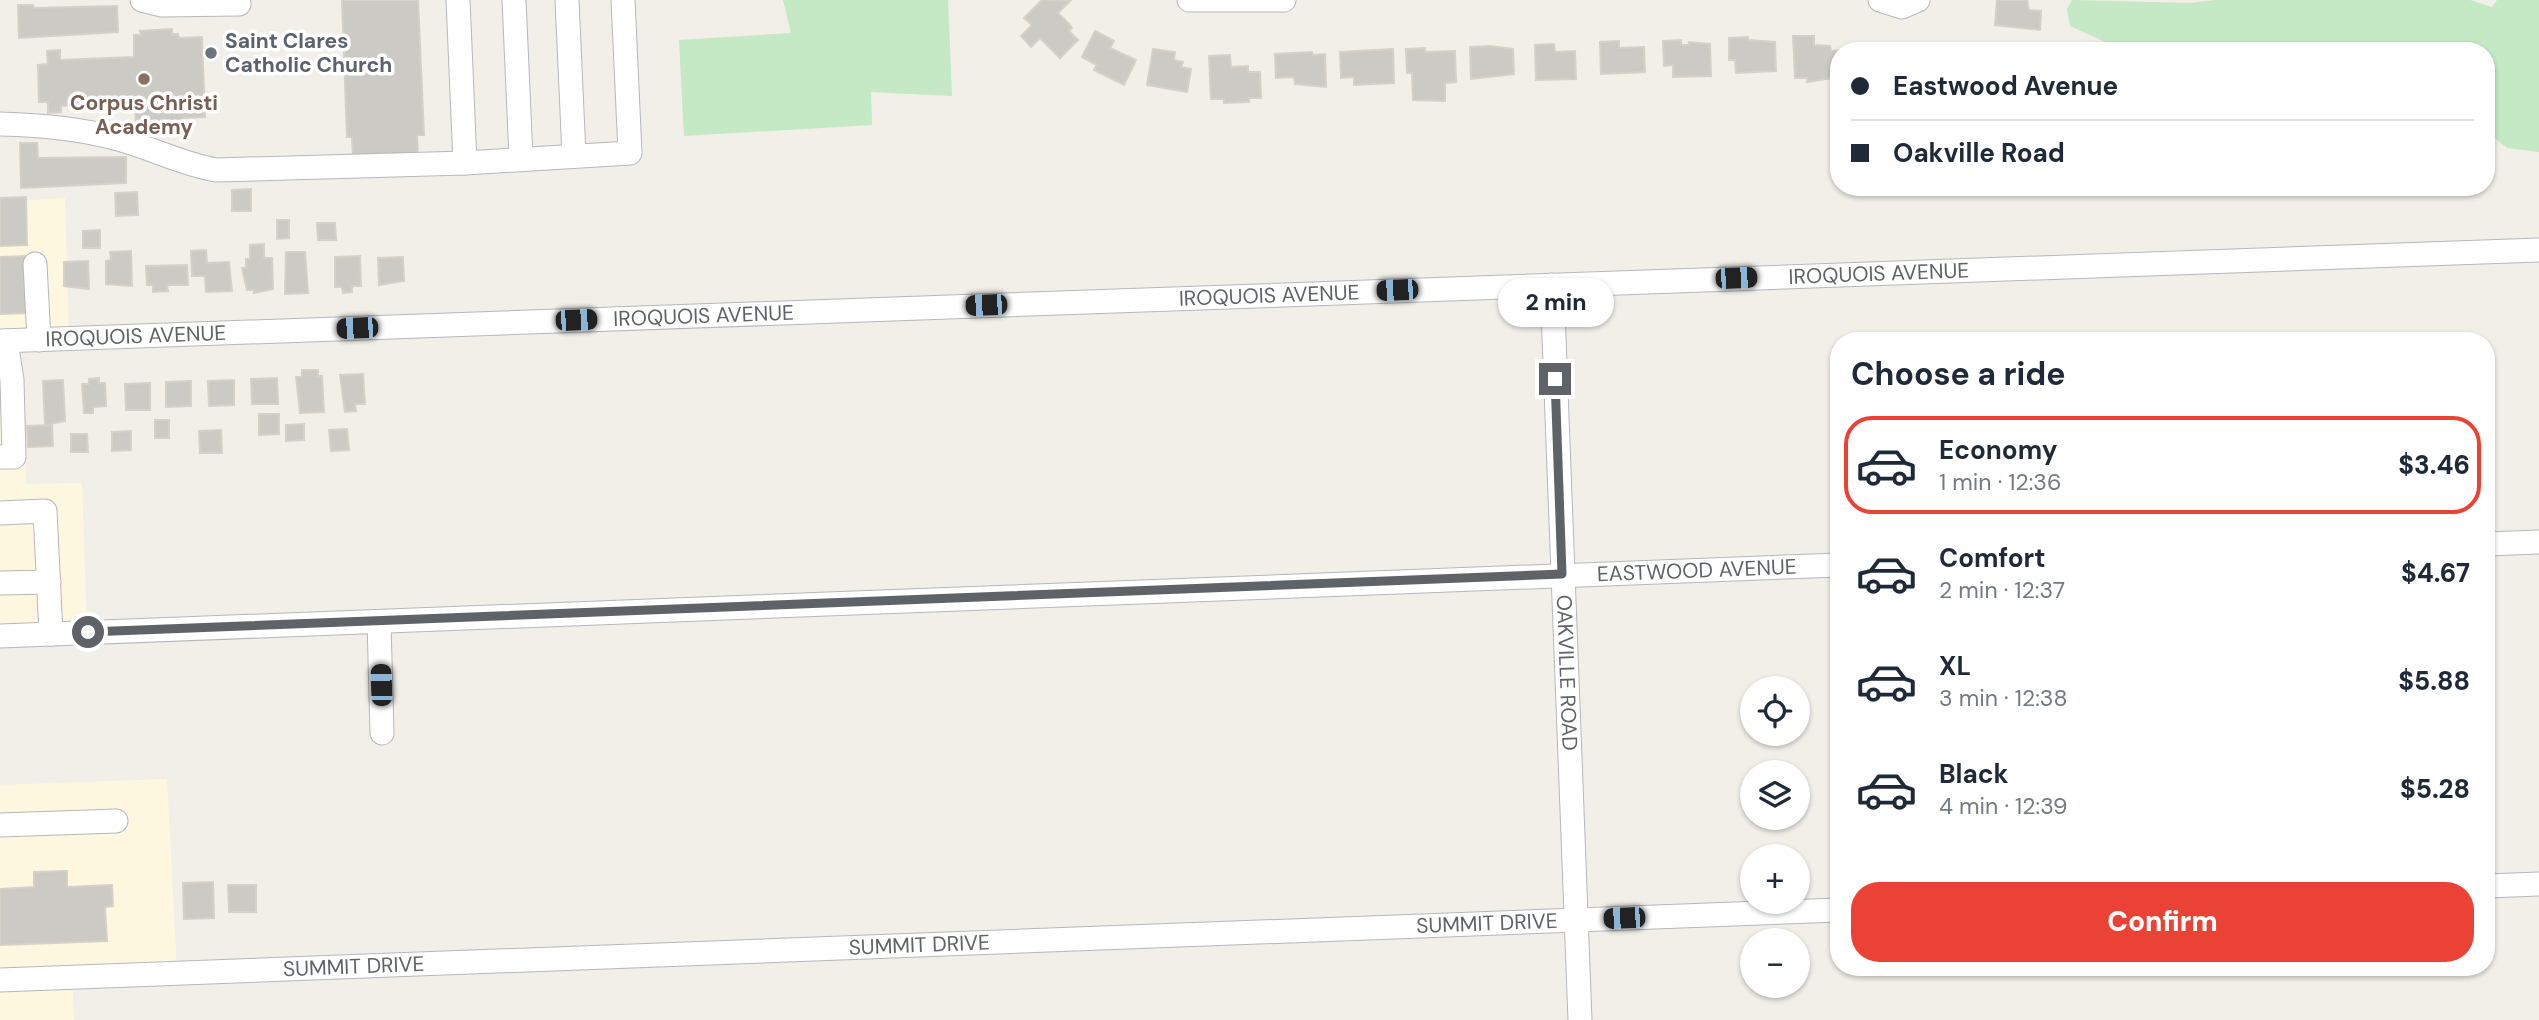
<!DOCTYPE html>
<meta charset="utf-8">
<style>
:root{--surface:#fff;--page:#f2f2f3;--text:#1f2937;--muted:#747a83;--line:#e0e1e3;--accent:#ea4335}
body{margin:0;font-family:"DM Sans",sans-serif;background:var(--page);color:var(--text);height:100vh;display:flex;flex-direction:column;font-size:26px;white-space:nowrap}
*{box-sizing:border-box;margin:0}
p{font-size:23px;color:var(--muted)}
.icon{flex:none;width:38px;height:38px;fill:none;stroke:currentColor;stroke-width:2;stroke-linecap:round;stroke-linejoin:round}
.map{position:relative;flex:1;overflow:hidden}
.drawer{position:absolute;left:1830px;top:332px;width:665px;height:644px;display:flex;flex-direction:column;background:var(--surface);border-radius:28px;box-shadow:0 2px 5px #0004}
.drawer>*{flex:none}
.hud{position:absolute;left:1830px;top:42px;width:665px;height:154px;border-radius:28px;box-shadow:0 2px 5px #0004;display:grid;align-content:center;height:154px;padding:0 21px;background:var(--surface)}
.controls{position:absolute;left:1740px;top:676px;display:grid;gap:14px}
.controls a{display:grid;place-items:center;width:70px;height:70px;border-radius:50%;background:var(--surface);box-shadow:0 2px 5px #0004;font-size:35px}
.end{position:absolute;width:32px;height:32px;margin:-16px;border:9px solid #5f6368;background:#fff;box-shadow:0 0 0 4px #fff}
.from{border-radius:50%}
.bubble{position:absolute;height:49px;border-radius:24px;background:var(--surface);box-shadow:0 2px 5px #0004;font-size:23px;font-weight:800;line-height:49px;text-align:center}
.car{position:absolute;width:21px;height:42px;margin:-21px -10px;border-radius:9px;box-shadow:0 0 5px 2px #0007;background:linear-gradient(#222 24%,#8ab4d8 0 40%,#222 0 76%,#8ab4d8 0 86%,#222 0)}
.hud b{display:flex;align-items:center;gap:24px;height:66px;font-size:26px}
.hud b+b{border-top:2px solid var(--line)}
.hud i{width:18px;height:18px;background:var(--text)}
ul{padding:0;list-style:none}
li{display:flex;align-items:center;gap:21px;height:98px;margin:0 14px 10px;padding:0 7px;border:4px solid transparent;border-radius:28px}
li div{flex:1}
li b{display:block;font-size:26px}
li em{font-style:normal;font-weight:800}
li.current{border-color:var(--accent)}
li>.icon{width:63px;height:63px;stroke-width:1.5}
h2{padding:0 21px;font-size:32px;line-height:84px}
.button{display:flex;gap:14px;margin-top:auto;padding:14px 21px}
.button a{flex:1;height:80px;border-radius:28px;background:var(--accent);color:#fff;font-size:28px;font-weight:800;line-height:80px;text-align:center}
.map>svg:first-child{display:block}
</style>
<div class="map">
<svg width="2539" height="1020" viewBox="0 0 2539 1020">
<rect width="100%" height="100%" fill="#f1efe8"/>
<g fill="#fef7e0">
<polygon points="65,198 69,339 21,341 26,484 82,483 87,632 0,636 0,202"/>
<polygon points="167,779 177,973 72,978 74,1020 0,1020 0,785"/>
</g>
<g fill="#c5e8c5">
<polygon points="783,0 948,0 952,96 871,92 872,125 684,136 679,40 791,33"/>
<polygon points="2072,0 2189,3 2216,0 2470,0 2492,7 2497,0 2539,0 2539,152 2507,148 2487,132 2487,51 2125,51 2070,26 2067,9"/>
</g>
<g fill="#cccac5" stroke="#d6d1c6" stroke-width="2">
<polygon points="342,0 418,0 424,135 417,135 418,156 353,158 352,137 347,137"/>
<polygon points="1042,0 1070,1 1058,13 1069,24 1072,28 1069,31 1078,40 1060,58 1040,38 1031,47 1021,36 1032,25 1024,18"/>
<polygon points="1997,0 2027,0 2029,10 2041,11 2040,30 1995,25"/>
<polygon points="18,5 33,5 34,8 117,6 118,32 19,38"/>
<polygon points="172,29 172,34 178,34 179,38 202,37 205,117 182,118 182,123 176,123 177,128 141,130 141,125 136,125 135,103 61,106 61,112 48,113 48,102 39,102 38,65 48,64 47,51 60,50 60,60 134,57 134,35 141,35 140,31"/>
<polygon points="1095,31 1114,41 1110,48 1136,60 1124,85 1094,70 1097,65 1082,57"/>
<polygon points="1793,36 1814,36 1814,45 1830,46 1831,51 1843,50 1839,51 1839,77 1807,82 1807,78 1795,78"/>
<polygon points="1748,37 1748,40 1775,42 1776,71 1736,73 1735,60 1729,60 1729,38"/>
<polygon points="1681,40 1681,45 1689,45 1689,42 1710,44 1711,76 1673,77 1673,65 1664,66 1663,41"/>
<polygon points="1619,41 1619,48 1644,47 1645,72 1601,74 1600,42"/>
<polygon points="1554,44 1555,52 1575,51 1576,79 1536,80 1535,45"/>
<polygon points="1490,46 1513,49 1514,74 1471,79 1470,47"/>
<polygon points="1425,48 1425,52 1455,51 1456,82 1445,83 1445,101 1413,100 1412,73 1407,73 1406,49"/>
<polygon points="1153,49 1175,52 1174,60 1183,62 1181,67 1191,69 1187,92 1147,85"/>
<polygon points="1393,49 1394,83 1354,85 1354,77 1341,78 1340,52"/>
<polygon points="1312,52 1313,55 1325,54 1326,87 1295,84 1294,77 1276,78 1275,54"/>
<polygon points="1230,55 1231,67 1248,66 1248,72 1260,72 1261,98 1249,98 1249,102 1224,103 1224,99 1211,99 1209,56"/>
<polygon points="20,143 37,143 38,158 126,157 126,183 21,188"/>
<polygon points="251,189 251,211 232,211 232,190"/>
<polygon points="137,192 138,215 116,216 115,193"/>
<polygon points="26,197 27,245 0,246 0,198"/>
<polygon points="277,220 289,220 289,238 277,239"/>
<polygon points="317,223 335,223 336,240 318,240"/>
<polygon points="100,230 100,248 83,248 83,231"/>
<polygon points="264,244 264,258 272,258 273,289 254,293 254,290 247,290 242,268 246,268 246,259 250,259 250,245"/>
<polygon points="206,250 207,263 229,262 232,291 206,292 205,276 192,276 191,251"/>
<polygon points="131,251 132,286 106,284 106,261 111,260 110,252"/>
<polygon points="286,252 305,252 308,293 285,294"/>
<polygon points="26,256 29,313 0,314 0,257"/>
<polygon points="360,256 361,286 352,286 352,292 343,293 342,287 335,287 335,257"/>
<polygon points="403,257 404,281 379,285 378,258"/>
<polygon points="88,261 89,289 64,286 64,262"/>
<polygon points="187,265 188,285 167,285 168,291 153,292 153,285 147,285 146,266"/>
<polygon points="302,370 318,370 318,376 322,376 324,412 300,413 296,377 302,377"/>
<polygon points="363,374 365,404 355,404 356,411 345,412 340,375"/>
<polygon points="99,378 99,383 105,383 106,406 93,407 93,413 84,413 82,384 89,384 89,379"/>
<polygon points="277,378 278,404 252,404 251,379"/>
<polygon points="63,380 65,421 45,425 43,381"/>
<polygon points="234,380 234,405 209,406 208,381"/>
<polygon points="191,381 191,406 166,407 166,382"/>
<polygon points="150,383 150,410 126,410 125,384"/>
<polygon points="259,414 279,414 279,434 259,435"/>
<rect x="155" y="420" width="14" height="18"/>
<polygon points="304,424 304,440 286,441 286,425"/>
<polygon points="52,425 53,446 28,447 27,426"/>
<polygon points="347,429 349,450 331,451 329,430"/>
<polygon points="221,430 222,453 200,453 199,431"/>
<polygon points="131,431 131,450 112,451 112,432"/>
<polygon points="71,434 87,434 88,452 71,452"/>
<polygon points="67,871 67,887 112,885 113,906 105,907 107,941 0,945 0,889 34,887 34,872"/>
<polygon points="213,882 214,918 184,919 183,883"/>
<polygon points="228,885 256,885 256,912 229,912"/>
</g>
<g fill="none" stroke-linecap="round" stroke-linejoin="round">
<g stroke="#b5b8bc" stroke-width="25">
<g id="minor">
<polyline points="142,0 162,5 239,4"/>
<polyline points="458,0 465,163"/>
<polyline points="514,0 521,158"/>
<polyline points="567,0 574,156"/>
<polyline points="1189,0 1284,0"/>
<polyline points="1880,0 1902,7 1918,0"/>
<path d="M0,124c40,1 79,4 118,15 34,9 63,25 98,31l249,-7 165,-10 -7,-153"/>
<polyline points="35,264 39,340"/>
<path id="s1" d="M1552,285l28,735"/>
<path id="s2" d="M0,341l2539,-91"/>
<polyline points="0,457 14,457 12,380 6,341"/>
<polyline points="0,513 45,511 51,634"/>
<polyline points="2487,544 2539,542"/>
<polyline points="0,583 49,582"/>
<polyline points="379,622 382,733"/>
<path id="s3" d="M0,636l1839,-71"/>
<polyline points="0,825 116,821"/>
<polyline points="2487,886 2539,884"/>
<path id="s4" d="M0,980l1839,-70"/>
</g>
</g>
<use href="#minor" stroke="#fff" stroke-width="23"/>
</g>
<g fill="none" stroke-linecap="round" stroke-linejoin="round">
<polyline stroke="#5f6368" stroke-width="9" points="88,632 1562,574 1555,379"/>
</g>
<circle fill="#6b7280" stroke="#fff" stroke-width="2.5" cx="211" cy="53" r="7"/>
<circle fill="#8d6e63" stroke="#fff" stroke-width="2.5" cx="144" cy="79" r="7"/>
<g text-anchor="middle" stroke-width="7" stroke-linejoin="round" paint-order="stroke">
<g font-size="21" font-weight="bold" fill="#5b616d" stroke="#fff" text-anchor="start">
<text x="225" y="48">Saint Clares<tspan x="225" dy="24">Catholic Church</tspan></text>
</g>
<g font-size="21" font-weight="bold" fill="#785e54" stroke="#fff">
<text x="144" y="110">Corpus Christi<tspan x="144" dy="24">Academy</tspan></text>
</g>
<g font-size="21" fill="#5f6368" stroke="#fff">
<text dy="7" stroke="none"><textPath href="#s2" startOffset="1880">IROQUOIS AVENUE</textPath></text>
<text dy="7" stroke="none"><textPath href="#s2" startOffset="1270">IROQUOIS AVENUE</textPath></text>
<text dy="7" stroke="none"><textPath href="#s2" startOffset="704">IROQUOIS AVENUE</textPath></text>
<text dy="7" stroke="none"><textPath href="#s2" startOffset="136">IROQUOIS AVENUE</textPath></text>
<text dy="7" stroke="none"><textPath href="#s3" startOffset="1698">EASTWOOD AVENUE</textPath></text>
<text dy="7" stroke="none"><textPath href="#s1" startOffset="388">OAKVILLE ROAD</textPath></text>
<text dy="7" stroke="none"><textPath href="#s4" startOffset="1488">SUMMIT DRIVE</textPath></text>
<text dy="7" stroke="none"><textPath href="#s4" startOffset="920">SUMMIT DRIVE</textPath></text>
<text dy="7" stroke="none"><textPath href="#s4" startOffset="354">SUMMIT DRIVE</textPath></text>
</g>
</g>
</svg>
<div class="controls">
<a><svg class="icon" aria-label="locate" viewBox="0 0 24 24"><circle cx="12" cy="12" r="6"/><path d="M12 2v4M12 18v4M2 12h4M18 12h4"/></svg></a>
<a><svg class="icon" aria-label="layers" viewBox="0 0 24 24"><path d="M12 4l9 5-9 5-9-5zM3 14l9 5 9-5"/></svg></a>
<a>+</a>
<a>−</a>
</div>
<i class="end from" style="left:88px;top:632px"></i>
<i class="end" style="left:1555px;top:379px"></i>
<div class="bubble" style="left:1498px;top:278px;width:116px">2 min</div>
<i class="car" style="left:1736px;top:278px;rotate:88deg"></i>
<i class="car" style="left:1397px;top:290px;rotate:268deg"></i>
<i class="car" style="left:986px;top:305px;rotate:268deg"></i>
<i class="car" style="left:576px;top:320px;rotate:88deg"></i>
<i class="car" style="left:357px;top:328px;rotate:268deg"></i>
<i class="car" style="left:381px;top:685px;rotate:358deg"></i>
<i class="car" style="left:1624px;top:918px;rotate:268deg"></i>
<div class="hud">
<b><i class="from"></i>Eastwood Avenue</b>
<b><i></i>Oakville Road</b>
</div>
<section class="drawer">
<h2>Choose a ride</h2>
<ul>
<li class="current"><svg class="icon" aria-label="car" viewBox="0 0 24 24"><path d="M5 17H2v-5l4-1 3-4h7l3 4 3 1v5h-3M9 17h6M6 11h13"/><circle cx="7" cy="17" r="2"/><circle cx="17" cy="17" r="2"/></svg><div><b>Economy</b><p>1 min · 12:36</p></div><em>$3.46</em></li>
<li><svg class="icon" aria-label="car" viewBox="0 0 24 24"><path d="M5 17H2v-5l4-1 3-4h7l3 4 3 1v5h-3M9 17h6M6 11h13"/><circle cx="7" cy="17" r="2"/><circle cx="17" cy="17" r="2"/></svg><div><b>Comfort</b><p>2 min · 12:37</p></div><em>$4.67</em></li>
<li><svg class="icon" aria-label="car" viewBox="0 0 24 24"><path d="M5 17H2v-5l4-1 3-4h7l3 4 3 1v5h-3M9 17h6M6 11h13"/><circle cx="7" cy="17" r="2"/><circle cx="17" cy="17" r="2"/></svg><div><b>XL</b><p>3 min · 12:38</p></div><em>$5.88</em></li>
<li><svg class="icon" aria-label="car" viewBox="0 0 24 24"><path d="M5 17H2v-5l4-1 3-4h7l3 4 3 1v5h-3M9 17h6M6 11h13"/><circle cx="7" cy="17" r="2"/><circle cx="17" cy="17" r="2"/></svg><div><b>Black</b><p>4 min · 12:39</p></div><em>$5.28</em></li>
</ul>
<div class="button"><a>Confirm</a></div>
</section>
</div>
